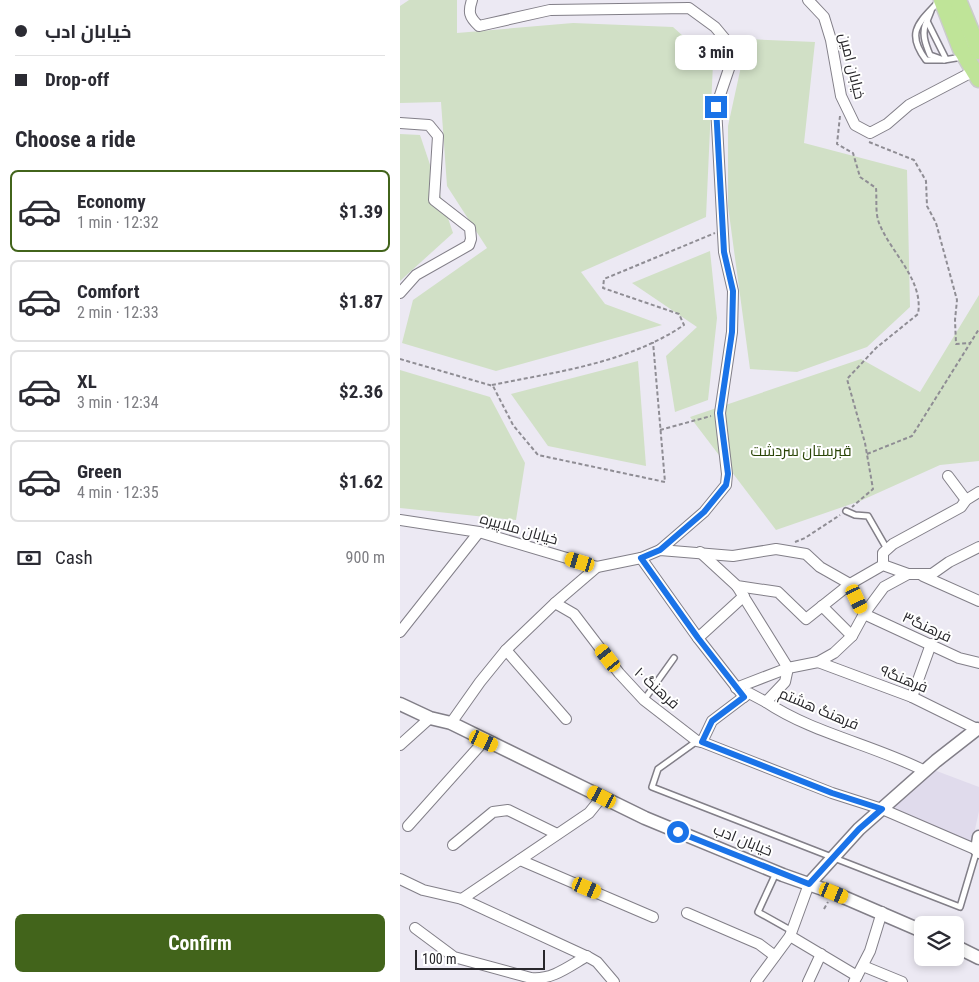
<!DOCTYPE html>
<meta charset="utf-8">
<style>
:root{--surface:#fff;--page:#f2f2f3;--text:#2b2b33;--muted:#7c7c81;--line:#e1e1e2;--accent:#42641b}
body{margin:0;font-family:"Roboto Condensed",Cairo,sans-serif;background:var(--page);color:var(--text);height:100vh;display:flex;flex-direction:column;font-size:19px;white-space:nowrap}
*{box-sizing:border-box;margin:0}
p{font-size:16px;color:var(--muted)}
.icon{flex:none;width:28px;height:28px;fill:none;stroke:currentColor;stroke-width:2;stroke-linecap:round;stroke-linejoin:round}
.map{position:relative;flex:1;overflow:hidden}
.details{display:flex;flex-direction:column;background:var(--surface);width:400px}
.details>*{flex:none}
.top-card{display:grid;align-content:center;height:110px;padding:0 15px;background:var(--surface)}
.controls{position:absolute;left:514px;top:916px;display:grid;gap:10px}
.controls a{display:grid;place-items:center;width:50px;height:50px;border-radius:8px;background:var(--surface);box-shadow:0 2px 8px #0003;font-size:25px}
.scale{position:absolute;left:15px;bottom:12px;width:130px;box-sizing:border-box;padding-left:5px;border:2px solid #28272b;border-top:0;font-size:14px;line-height:18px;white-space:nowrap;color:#28272b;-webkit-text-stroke:4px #fff;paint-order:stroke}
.end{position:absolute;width:22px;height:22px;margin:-11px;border:6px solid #1a73e8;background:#fff;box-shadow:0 0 0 2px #fff}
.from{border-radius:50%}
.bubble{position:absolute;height:35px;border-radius:8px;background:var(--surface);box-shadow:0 2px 8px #0003;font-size:16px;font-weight:700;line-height:35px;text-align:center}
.car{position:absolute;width:15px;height:30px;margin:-15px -8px;border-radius:6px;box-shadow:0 0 4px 1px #0007;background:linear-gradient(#f5c518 24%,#345 0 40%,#f5c518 0 76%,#345 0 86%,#f5c518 0)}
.top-card b{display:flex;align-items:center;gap:18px;height:48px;font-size:19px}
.top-card b+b{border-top:1px solid var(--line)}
.top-card i{width:12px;height:12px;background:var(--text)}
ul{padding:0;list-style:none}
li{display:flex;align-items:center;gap:15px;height:82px;margin:0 10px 8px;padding:0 5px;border:2px solid var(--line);border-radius:8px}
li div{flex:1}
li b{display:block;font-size:19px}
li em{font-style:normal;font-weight:700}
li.selected{border-color:var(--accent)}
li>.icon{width:45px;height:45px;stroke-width:1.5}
h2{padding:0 15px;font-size:22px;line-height:60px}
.pay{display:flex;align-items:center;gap:12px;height:55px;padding:0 15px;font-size:19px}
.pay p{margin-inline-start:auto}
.button{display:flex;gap:10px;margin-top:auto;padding:10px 15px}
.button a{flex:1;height:58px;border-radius:8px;background:var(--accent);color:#fff;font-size:20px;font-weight:700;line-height:58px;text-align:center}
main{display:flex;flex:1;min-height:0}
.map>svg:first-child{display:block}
</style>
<main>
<section class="details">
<div class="top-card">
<b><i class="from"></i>خیابان ادب</b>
<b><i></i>Drop-off</b>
</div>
<h2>Choose a ride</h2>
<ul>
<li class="selected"><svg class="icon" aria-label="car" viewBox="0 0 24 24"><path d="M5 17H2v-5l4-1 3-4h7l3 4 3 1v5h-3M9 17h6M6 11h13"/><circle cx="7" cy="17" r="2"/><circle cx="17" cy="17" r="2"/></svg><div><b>Economy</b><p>1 min · 12:32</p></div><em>$1.39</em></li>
<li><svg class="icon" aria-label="car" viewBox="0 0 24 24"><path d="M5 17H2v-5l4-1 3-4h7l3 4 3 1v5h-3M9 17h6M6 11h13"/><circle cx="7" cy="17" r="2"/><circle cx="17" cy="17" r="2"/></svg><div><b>Comfort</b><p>2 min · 12:33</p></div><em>$1.87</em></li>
<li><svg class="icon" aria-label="car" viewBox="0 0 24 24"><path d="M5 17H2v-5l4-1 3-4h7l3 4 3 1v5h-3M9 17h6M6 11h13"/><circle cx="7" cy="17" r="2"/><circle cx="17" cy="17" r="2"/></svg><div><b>XL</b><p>3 min · 12:34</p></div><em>$2.36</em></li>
<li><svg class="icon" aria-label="car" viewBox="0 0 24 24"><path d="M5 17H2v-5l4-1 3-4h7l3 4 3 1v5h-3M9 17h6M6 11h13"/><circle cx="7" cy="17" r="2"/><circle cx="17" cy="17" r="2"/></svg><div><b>Green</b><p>4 min · 12:35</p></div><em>$1.62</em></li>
</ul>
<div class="pay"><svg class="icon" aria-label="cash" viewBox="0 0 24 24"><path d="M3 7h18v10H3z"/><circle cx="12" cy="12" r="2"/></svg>Cash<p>900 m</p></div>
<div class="button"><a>Confirm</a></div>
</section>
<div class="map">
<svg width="579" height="982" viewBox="0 0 579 982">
<rect width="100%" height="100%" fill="#ece9f3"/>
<polygon fill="#e0dbec" points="534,770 579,787 579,811 572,843 491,810"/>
<g fill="#d1e0c6">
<polygon points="9,0 57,0 57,33 173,23 273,27 313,63 306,217 181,272 205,304 262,325 96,371 2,343 13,300 87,248 47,186 41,102 0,103 0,6"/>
<polygon points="347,39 415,42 404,143 507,170 510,307 467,347 397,372 350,369 328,206 328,126"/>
<polygon points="0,134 20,135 53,233 0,281"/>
<polygon points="310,251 317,318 308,400 275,412 266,356 297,327 232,283"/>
<polygon points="579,295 579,461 540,465 460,501 376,530 290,417 461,359 520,392"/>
<polygon points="238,361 246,466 148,446 111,394"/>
<polygon points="0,370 90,397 125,463 116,520 0,508"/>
</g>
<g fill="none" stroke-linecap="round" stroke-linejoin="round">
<g stroke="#827f88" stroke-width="8">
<g id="service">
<path d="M540,0c-19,21 -36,31 -14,60h18"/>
<polyline points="531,11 527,21 546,59"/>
<path d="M527,21c-6,11 -2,22 3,34l14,5 18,-3"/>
<polyline points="446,511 455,515 468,516 487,549"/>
<polyline points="244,700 274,658"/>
<polyline points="297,741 258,769 252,787 560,907 577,850"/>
<polyline points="376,873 358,912 392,931"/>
</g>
</g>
<g stroke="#827f88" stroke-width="12">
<g id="minor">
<path d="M72,0c-4,12 -3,17 7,26l71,-16 139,-2 26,19 20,24 -19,56 8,145 9,39 -1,41 -12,81 7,61 -1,11 -22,27 -44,38"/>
<polyline points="408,0 424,17 431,40 441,96 455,125 470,133 487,124 509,105 574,71"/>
<polyline points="0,123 29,125 38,136 34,200 70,228 71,239 69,245 16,275 0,293"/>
<polyline points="548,476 566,500"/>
<polyline points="0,520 79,532 197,567 241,558 260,550 333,556 376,549 406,554 420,567 450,584 483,565 508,574"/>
<polyline points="300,552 337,586 378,592 406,619 450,584 464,614 559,658 579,663"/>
<polyline points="241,558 298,638 344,697"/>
<polyline points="483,565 483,553 493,544 561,507 566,500 579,492"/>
<polyline points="197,567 155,603 174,614 219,673 244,700 297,741 302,742"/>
<polyline points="523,576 579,601"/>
<polyline points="422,606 452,636"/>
<polyline points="0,632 79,532"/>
<polyline points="298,638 344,596"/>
<polyline points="106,650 166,719"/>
<polyline points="418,662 512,697 577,729"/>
<polyline points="336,688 388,668 337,586"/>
<polyline points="512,697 531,644"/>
<polyline points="366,702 349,693 312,721 302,742 432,793 482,809 577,850"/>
<polyline points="51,723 80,682 106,650 155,603"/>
<polyline points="0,745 30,718"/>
<path d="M525,771c-51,-26 -113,-38 -159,-69l19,-20 3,-14 30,-6 16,-9 18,-17 12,-22 20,-27 24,-13h24l17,-12 30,-15"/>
<polyline points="8,826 84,741"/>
<polyline points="53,845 93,812 108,810 157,834"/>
<polyline points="120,860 253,917"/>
<polyline points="0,879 23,890 62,899 190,958 197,962 214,982"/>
<polyline points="62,899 189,813 202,797"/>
<polyline points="287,913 359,944 375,956"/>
<path d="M15,928l39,29 77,21c21,2 37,-11 56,-22"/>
<polyline points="390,936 457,976"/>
<polyline points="463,966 502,982"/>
<polyline points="356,982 390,936 409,884"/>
<polyline points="408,982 421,954"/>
<polyline points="454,982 470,951 482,912"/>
</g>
</g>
<g stroke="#827f88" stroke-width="15">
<g id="tertiary">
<polyline points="0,704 30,718 51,723 245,818 383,875 434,893 522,931"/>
<polyline points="579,837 577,850 579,852"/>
<polyline points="409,884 459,829 536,761 577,729"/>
<polyline points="555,946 579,958"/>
</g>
</g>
<g stroke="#cbcbcc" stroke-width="19">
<g id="primary">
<polyline points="542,0 561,49 579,79"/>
<polyline points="558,0 579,51"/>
</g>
</g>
<g stroke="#8f8d94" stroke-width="2" stroke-dasharray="4 2.5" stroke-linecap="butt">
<path d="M440,116l-3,28 16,9 7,24 16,11c1,10 -1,25 3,35 12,30 45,57 39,91l-42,34 -29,31 18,64 8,46 -21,18"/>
<polyline points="469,142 514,160 526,181 527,206 536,223 557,300 555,320 556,344 570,343"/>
<polyline points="0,359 93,386 113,425 138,455 265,482 253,342"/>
<path d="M92,385c64,-13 136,-22 192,-60l-5,-11 -76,-26 1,-9 111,-46"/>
<polyline points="260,430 311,416"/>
<polyline points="467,454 512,436 579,329"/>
<polyline points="395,542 405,538 440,515"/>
<polyline points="424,909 428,902"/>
</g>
<use href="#service" stroke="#fff" stroke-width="5"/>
<use href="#minor" stroke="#fff" stroke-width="10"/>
<use href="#tertiary" stroke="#fff" stroke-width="12"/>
<use href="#primary" stroke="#bfe498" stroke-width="16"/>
</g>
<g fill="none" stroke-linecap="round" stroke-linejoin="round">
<polyline stroke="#1a73e8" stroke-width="6" points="278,832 409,884 459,829 482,809 432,793 302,742 312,721 344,697 298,638 241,558 260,550 304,512 326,485 328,474 320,413 332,332 333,291 324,252 316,107"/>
</g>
<g text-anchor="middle" stroke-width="4" stroke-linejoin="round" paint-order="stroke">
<g font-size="15" fill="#28272b" stroke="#fff">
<text transform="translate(452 66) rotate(76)" y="5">خیابان امین</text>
<text transform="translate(119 529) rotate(16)" y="5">خیابان ملاپیره</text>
<text transform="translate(527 627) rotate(25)" y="5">فرهنگ۳</text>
<text transform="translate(504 679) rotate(22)" y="5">فرهنگ۹</text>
<text transform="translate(257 688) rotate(42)" y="5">فرهنگ ۱۰</text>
<text transform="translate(419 709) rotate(23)" y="5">فرهنگ هشتم</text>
<text transform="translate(343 840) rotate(22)" y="5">خیابان ادب</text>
</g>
<g font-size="15" fill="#2a4506" stroke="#fff">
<text x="401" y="456">قبرستان سردشت</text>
</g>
</g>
</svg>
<div class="controls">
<a><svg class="icon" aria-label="layers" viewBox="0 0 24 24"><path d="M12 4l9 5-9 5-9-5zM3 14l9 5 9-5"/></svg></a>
</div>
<div class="scale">100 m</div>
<i class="end from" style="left:278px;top:832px"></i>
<i class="end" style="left:316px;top:107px"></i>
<div class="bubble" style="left:275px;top:35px;width:82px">3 min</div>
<i class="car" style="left:180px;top:562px;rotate:287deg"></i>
<i class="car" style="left:457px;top:599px;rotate:155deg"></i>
<i class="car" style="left:208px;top:658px;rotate:322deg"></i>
<i class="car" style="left:84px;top:741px;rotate:115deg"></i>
<i class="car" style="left:202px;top:797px;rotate:297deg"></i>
<i class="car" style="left:187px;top:888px;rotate:113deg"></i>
<i class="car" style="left:434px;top:893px;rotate:112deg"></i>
</div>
</main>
